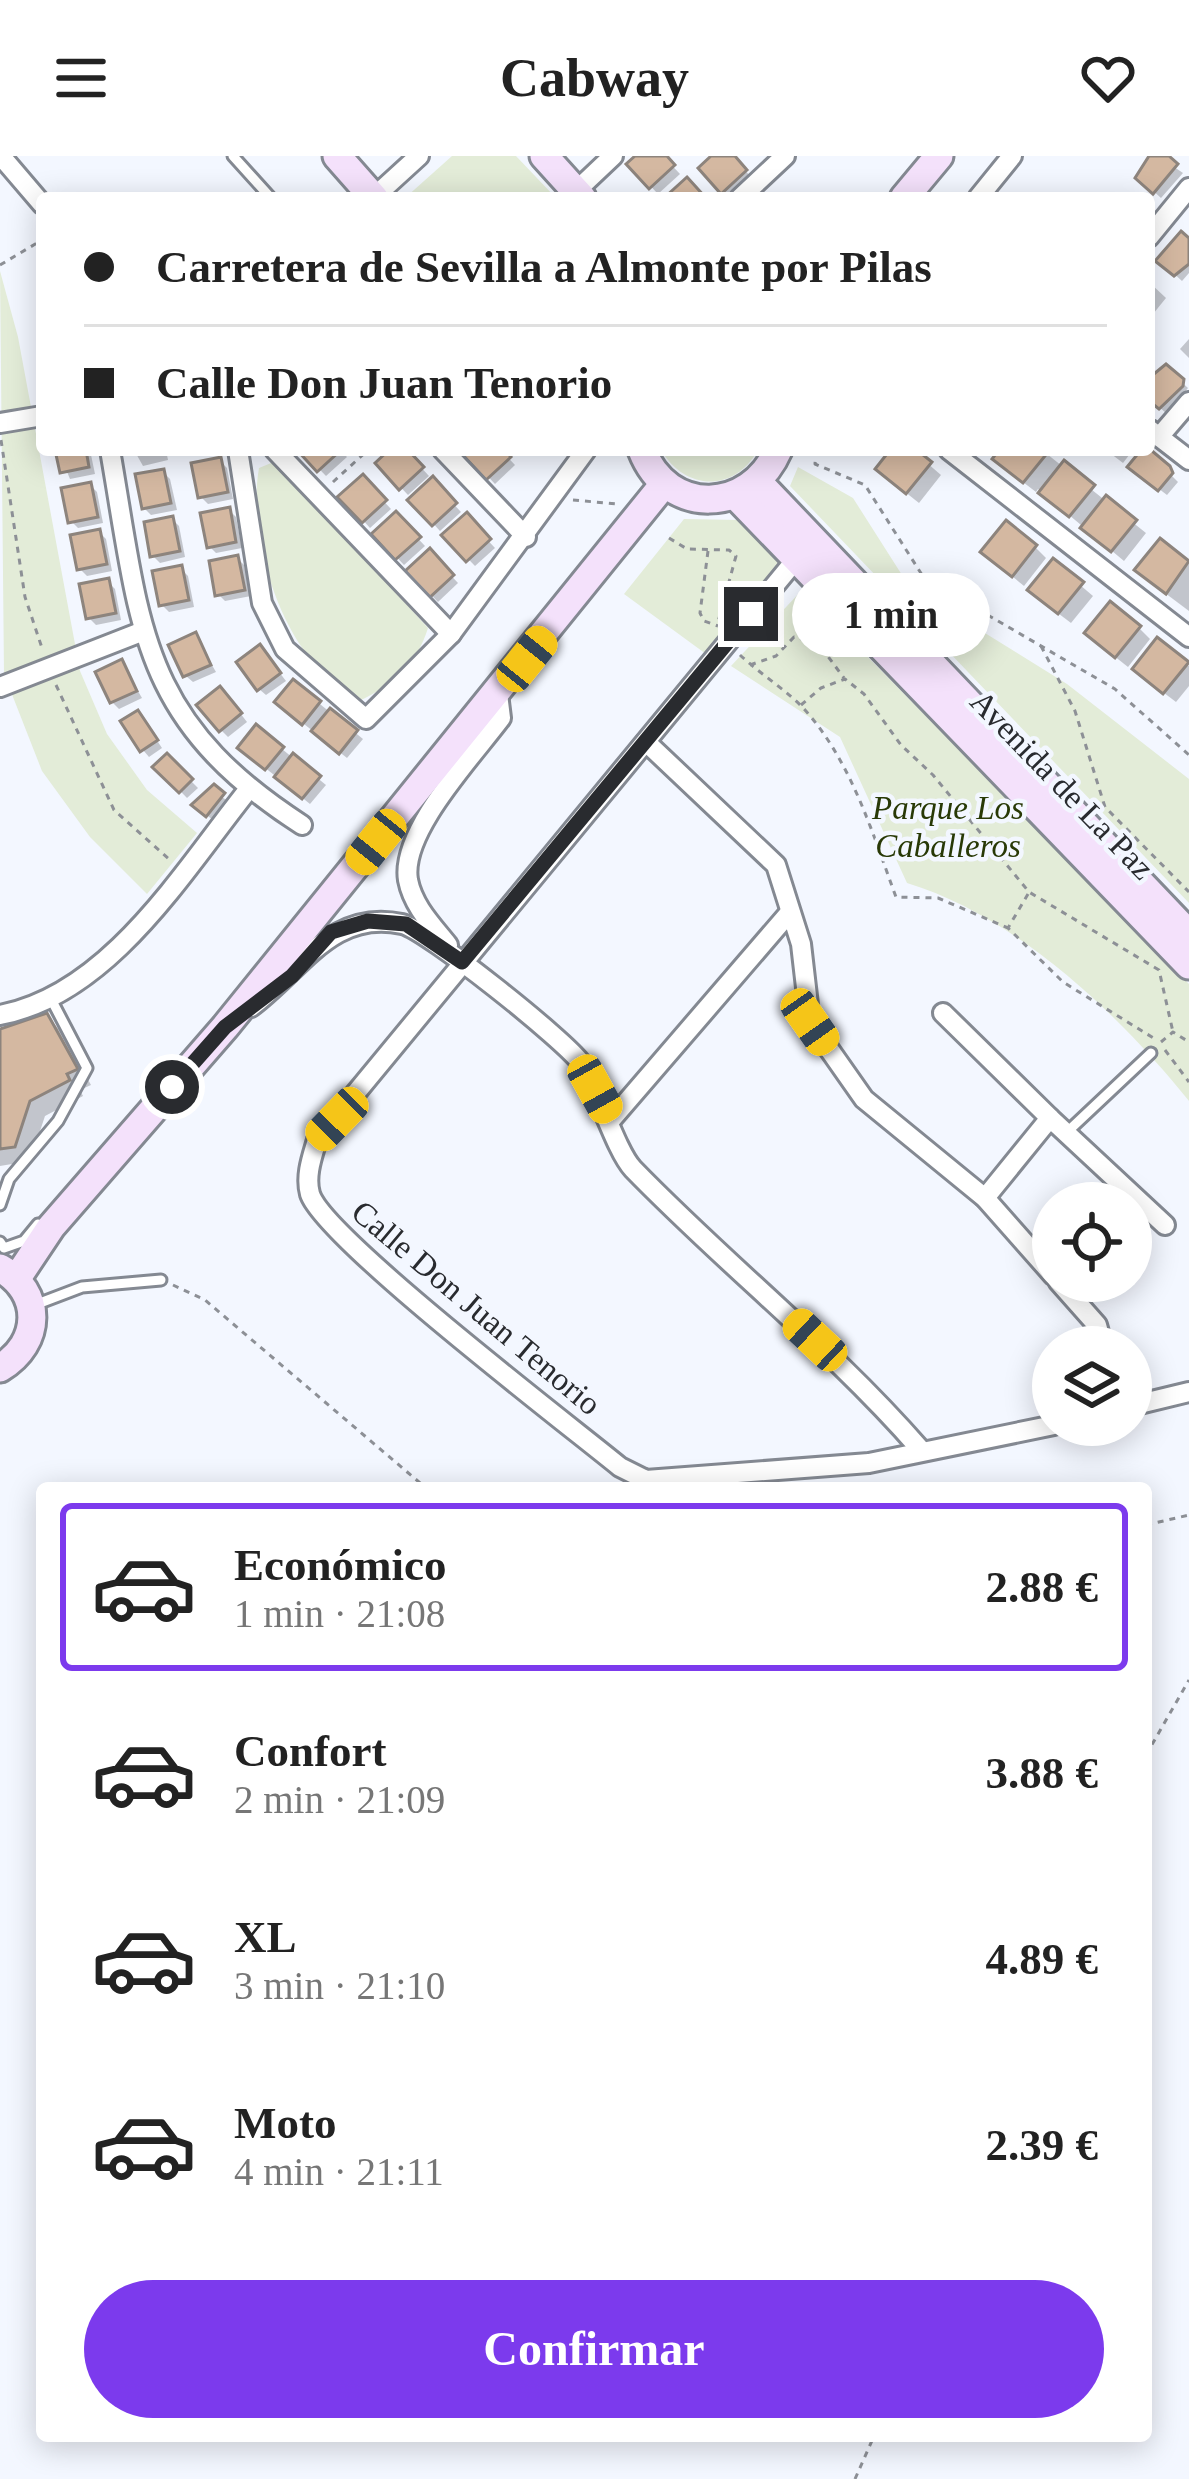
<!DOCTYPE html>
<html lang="es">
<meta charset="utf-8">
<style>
:root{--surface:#fff;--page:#f6f6f6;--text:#222;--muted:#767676;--line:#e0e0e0;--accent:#7c3aed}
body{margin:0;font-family:Georgia,serif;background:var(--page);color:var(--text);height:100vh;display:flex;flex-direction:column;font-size:45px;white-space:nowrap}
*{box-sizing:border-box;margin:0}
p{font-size:39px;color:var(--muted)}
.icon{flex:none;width:66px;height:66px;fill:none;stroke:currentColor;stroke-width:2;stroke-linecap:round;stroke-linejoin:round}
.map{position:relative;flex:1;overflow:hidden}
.side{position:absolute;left:36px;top:1326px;width:1116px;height:960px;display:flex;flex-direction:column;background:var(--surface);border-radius:12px;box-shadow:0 6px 30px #0003}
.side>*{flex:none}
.guide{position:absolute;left:36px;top:36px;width:1119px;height:264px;border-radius:12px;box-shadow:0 6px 30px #0003;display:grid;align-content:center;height:264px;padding:0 48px;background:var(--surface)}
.fabs{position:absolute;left:1032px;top:1026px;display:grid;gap:24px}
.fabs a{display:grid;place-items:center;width:120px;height:120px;border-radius:50%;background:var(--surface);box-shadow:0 6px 30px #0003;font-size:60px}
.end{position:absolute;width:54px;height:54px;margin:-27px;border:15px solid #292b2f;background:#fff;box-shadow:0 0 0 6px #fff}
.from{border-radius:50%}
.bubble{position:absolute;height:84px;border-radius:42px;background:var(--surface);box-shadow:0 6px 30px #0003;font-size:39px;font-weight:700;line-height:84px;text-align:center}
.car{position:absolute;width:36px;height:72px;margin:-36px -18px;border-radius:15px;box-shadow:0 0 9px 3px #0007;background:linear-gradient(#f5c518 24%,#345 0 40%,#f5c518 0 76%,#345 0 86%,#f5c518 0)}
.guide b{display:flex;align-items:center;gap:42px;height:114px;font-size:45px}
.guide b+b{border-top:3px solid var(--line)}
.guide i{width:30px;height:30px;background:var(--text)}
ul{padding:21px 0 0;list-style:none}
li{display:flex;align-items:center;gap:36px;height:168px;margin:0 24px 18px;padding:0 24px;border:6px solid transparent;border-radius:12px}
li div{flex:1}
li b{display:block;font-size:45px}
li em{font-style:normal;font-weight:700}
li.current{border-color:var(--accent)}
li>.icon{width:108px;height:108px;stroke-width:1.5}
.action{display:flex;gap:24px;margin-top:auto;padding:24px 48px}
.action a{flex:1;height:138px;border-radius:72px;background:var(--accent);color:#fff;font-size:48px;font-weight:700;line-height:138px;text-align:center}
header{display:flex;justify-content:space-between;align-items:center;height:156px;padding:0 48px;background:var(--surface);font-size:54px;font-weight:700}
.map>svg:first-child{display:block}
</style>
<header><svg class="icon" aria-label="menu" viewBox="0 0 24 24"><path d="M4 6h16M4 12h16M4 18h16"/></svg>Cabway<svg class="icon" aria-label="heart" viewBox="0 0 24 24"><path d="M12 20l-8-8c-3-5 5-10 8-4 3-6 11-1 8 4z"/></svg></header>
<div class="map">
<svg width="1189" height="2323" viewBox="0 0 1189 2323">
<rect width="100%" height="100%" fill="#f3f7ff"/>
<g fill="#e3ecd8">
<polygon points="452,0 516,0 556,42 405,42"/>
<polygon points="0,115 18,181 80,515 107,578 147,634 197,677 147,738 90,681 42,615 4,518"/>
<path d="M661,294h97c-24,43 -73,41 -97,0z"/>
<path d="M276,305l152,167c-11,36 -35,57 -69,73 -18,-16 -42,-32 -56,-52 -33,-47 -54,-125 -44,-181z"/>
<polygon points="798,311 853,342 909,430 1067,528 1189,623 1189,747 790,330"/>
<polygon points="684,363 740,364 782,402 706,498 624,438"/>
<path d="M802,434l387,394v117c-70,-87 -173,-185 -282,-218l-67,-146 -109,-71z"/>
</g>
<g fill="#0003">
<polygon points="639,0 663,0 680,18 658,38 630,8"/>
<polygon points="716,0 732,0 752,22 730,42 702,12"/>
<polygon points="1158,0 1183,17 1161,42 1139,22"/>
<polygon points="1189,86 1189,117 1182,125 1159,104"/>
<polygon points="1149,126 1166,142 1149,163"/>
<polygon points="1189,183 1189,202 1180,193"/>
<polygon points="1166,212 1188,232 1167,258 1149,242 1149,232"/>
<polygon points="58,294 90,294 95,318 70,323"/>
<polygon points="134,294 166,294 168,304 143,310"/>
<polygon points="191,294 221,294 196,299"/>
<polygon points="301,294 340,294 347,301 326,320"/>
<polygon points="394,294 405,294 429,320 408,339 379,308"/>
<polygon points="469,294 501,294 515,309 495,328 466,297"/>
<polygon points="894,294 912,294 941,319 919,347 890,324"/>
<polygon points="1003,294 1042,294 1146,377 1124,405 1038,333 1036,336 1007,314"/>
<polygon points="1106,294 1133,294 1123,307"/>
<polygon points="220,305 227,312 233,343 208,348 201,341"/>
<polygon points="163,316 170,323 177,354 151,359 144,352"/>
<polygon points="1138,317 1171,319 1178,326 1167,339"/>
<polygon points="362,322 391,353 370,372 342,341"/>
<polygon points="432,325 461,356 440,375 412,344"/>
<polygon points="90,329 97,336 103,367 78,372 71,365"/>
<polygon points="229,354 236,361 242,392 216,397 209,390"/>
<polygon points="396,359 425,390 404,409 375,378"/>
<polygon points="466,361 495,392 475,410 446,380"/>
<polygon points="172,363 179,370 185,401 160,407 153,400"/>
<polygon points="99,376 106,383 112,415 87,420 80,413"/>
<polygon points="1160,386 1189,408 1189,455 1149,425"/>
<polygon points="1035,391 1046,402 1024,430 996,407"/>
<polygon points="430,397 458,427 438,446 409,416"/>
<polygon points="237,402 244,409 251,440 225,445 218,438"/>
<polygon points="1053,406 1093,440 1071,467 1042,445"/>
<polygon points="181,413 188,420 194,451 169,456 162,449"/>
<polygon points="108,426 115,433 121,464 96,469 89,462"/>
<polygon points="1139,472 1150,483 1128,511 1099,488"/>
<polygon points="195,480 216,516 193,526 186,520"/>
<polygon points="1158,485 1189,510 1189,530 1176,546 1147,524"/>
<polygon points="266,499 286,525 266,539 259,533"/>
<polygon points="121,506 142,542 119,553 112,546"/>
<polygon points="294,527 363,583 347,602 285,553"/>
<polygon points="227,540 247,566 228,581 221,574"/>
<polygon points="144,565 162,592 149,601 143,594"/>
<polygon points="282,593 326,629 310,648 248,598"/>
<polygon points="167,601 198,632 187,642 157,611"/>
<polygon points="208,633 230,646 215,666 195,649"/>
<polygon points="46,860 62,876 91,929 80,934 83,940 45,960 30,1005 0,1010 0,872"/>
</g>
<g fill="#d4b8a1" stroke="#8d847d" stroke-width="3">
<polygon points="635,0 667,0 675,9 649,33 626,8"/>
<polygon points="711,0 735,0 747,14 721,38 698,12"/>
<polygon points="1149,0 1169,0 1178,8 1153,38 1135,22"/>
<polygon points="687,21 706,42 664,42"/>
<polygon points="1181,75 1189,82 1189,108 1174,120 1155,105"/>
<polygon points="1166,208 1184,223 1183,230 1159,253 1149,245 1149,222"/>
<polygon points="55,294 86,294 89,311 60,317"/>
<polygon points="297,294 341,294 317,316"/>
<polygon points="389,294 408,294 424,311 399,334 375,307"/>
<polygon points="465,294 505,294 511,301 486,324 461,297"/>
<polygon points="890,294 917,294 932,306 906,338 875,313"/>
<polygon points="999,294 1047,294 1049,295 1023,327 992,303"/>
<polygon points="1141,294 1151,294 1170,310 1173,317 1158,335 1127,311"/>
<polygon points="221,301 228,336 198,342 191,307"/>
<polygon points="1064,304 1095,329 1069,361 1038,337"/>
<polygon points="164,313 171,347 142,353 135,318"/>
<polygon points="363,318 387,344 362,367 337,341"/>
<polygon points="433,320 457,347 432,370 407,344"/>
<polygon points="91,326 98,361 68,367 61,332"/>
<polygon points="1106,339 1137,364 1111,396 1080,372"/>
<polygon points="230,351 236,386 207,392 200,357"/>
<polygon points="396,355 421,381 395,404 371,378"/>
<polygon points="467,356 491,383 466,406 441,379"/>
<polygon points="173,360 180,395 150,401 144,366"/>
<polygon points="1006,364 1037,389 1012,421 980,396"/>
<polygon points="100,373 107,408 77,414 70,379"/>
<polygon points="1160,382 1189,405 1166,438 1134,414"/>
<polygon points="430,392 454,419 429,442 405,415"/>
<polygon points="238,399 245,434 215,440 209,405"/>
<polygon points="1053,402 1084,426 1058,458 1027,434"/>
<polygon points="182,409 189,444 159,450 152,415"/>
<polygon points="109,422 116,457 86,463 79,428"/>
<polygon points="1110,445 1141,470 1115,502 1084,477"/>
<polygon points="196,476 211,509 183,521 168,489"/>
<polygon points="1157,481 1189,506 1163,538 1132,513"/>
<polygon points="260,488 281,517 257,535 236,506"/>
<polygon points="122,503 137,535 110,547 95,516"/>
<polygon points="293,523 321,545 302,569 274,546"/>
<polygon points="220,530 242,557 219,576 196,549"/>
<polygon points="330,552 358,574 339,598 311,575"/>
<polygon points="138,554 158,584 140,596 120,565"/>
<polygon points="256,568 284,591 265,614 237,592"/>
<polygon points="167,597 193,623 179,637 152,611"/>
<polygon points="293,597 321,620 302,643 274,621"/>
<polygon points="214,628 225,637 206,661 191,649"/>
<polygon points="47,857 78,913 67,918 70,924 30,945 15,991 0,993 0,873"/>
</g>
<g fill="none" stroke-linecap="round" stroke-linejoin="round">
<g stroke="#848992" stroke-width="15">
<g id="lane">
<polyline points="233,0 271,42"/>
<polyline points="1066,977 1151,897"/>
<polyline points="0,1049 9,1023 58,965 87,912 51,843"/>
<polyline points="0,1086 4,1092 24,1085 38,1068"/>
<polyline points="32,1150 82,1131 161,1124"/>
</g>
</g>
<g stroke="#848992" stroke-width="24">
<g id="street">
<polyline points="1,0 42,48"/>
<polyline points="576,35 613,0"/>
<polyline points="373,42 419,0"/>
<polyline points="740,42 785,0"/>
<polyline points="978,42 1012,0"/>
<polyline points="1149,81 1189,32"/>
<polyline points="0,267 42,260"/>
<polyline points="1149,273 1189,304"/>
<polyline points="1159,281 1189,246"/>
<path d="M110,294c31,177 28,269 192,375"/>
<polyline points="238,294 262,447 285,493 366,563 451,478 586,294"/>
<polyline points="275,294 451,478"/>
<polyline points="443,294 526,381"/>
<polyline points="949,294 1189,481"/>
<path d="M798,401l-481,583c-5,17 -12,36 -7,54 14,44 260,232 310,273l26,13 223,-17 185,-38"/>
<polyline points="0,531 141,476"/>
<polyline points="646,586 776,709 801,788 810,866 864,943 985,1042 1053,1119"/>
<path d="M448,789c-16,-20 -35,-39 -40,-65 -8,-48 64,-123 93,-162l-3,-24"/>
<path d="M251,851c51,-38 81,-98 151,-83 24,5 164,117 179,139 17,27 35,88 52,106 93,96 199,179 287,280"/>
<polyline points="943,857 1050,962 985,1042"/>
<path d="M0,859c110,-21 183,-144 248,-225"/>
<polyline points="1050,962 1165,1069"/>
<polyline points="611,964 790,756"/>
<polyline points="1058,1125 1097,1169 1103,1191"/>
<polyline points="1131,1250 1189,1236"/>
</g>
</g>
<g stroke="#848992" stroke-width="33">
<g id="secondary">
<polyline points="337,0 374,42"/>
<polyline points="544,0 582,42"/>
<polyline points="904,42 939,0"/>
<path d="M642,294c26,67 108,64 136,0"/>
<polyline points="758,326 1189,778"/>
<polyline points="736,340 1189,809"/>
<path d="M0,1112c43,24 42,75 0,100"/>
<polyline points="17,1122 51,1071 225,871 664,328"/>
</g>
</g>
<g stroke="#8d9096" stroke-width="3" stroke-dasharray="6 6" stroke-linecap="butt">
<polyline points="0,109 42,84"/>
<polyline points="1,284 25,441 42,492"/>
<polyline points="816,294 815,308 865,329 924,422 1115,533 1189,599"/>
<polyline points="333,326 368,294"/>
<polyline points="573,344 617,348"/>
<polyline points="669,382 687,393 729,394 736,400 718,466"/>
<polyline points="708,395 700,457 704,465 718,470"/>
<polyline points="1041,490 1075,555 1105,651 1189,736"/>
<path d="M740,499c19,18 49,37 65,55 47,53 67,122 91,187l42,1 70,30"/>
<polyline points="750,509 776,500 794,481 818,487 844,522"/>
<polyline points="56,529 114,654 169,703"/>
<polyline points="801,549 821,532 845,523 864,538 901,589 933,619 1029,736 1159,814 1173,876"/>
<polyline points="1028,738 1008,772 1063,826 1155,883"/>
<polyline points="1161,886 1173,876 1189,886"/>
<polyline points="1165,894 1189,926"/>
<polyline points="173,1129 205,1144 426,1332"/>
<polyline points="1146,1369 1189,1359"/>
<polyline points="1146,1599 1189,1524"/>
<polyline points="855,2323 874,2280"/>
</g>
<use href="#lane" stroke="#fff" stroke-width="9"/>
<use href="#street" stroke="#fff" stroke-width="18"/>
<use href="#secondary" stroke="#f4e1fb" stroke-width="27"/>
</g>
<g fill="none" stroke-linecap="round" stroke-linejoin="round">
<polyline stroke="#292b2f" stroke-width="15" points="172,931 225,871 292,820 331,776 368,765 406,768 462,806 751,458"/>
</g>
<g text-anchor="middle" stroke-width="9" stroke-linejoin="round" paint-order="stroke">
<g font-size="33" fill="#292b2f" stroke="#f3f7ff">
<text transform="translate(1063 628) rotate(46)" y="12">Avenida de La Paz</text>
<text transform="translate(477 1151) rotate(40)" y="12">Calle Don Juan Tenorio</text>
</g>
<g font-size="33" font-style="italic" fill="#283906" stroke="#f3f7ff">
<text x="948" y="663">Parque Los<tspan x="948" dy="38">Caballeros</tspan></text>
</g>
</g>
</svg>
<div class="fabs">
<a><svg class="icon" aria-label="locate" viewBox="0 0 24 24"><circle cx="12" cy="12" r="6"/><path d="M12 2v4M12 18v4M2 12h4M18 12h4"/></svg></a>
<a><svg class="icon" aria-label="layers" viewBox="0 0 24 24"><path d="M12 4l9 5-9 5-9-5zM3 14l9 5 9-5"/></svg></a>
</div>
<i class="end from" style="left:172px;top:931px"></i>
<i class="end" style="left:751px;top:458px"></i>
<div class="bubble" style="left:792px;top:417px;width:198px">1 min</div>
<i class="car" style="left:527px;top:503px;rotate:39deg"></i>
<i class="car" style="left:376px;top:686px;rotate:219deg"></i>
<i class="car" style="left:810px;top:866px;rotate:145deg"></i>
<i class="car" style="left:595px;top:933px;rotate:151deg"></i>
<i class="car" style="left:337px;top:963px;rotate:224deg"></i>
<i class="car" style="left:815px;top:1184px;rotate:313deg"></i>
<div class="guide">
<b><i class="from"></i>Carretera de Sevilla a Almonte por Pilas</b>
<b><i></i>Calle Don Juan Tenorio</b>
</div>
<section class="side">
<ul>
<li class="current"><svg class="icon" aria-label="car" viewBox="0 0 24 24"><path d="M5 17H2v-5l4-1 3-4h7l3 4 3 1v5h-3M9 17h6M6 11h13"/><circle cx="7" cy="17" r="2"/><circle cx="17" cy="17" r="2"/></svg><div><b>Económico</b><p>1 min · 21:08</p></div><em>2.88 €</em></li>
<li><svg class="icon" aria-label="car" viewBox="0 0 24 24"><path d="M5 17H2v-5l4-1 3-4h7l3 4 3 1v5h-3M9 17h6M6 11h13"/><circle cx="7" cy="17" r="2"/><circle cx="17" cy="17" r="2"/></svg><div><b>Confort</b><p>2 min · 21:09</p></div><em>3.88 €</em></li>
<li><svg class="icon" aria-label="car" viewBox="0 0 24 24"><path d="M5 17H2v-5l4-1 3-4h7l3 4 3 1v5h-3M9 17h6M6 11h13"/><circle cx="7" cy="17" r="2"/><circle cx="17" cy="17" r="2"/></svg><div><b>XL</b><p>3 min · 21:10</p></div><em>4.89 €</em></li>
<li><svg class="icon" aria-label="car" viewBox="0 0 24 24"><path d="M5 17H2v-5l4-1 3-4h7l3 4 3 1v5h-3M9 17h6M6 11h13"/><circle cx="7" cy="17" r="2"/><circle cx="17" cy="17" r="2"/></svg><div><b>Moto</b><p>4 min · 21:11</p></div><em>2.39 €</em></li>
</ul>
<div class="action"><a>Confirmar</a></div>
</section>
</div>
